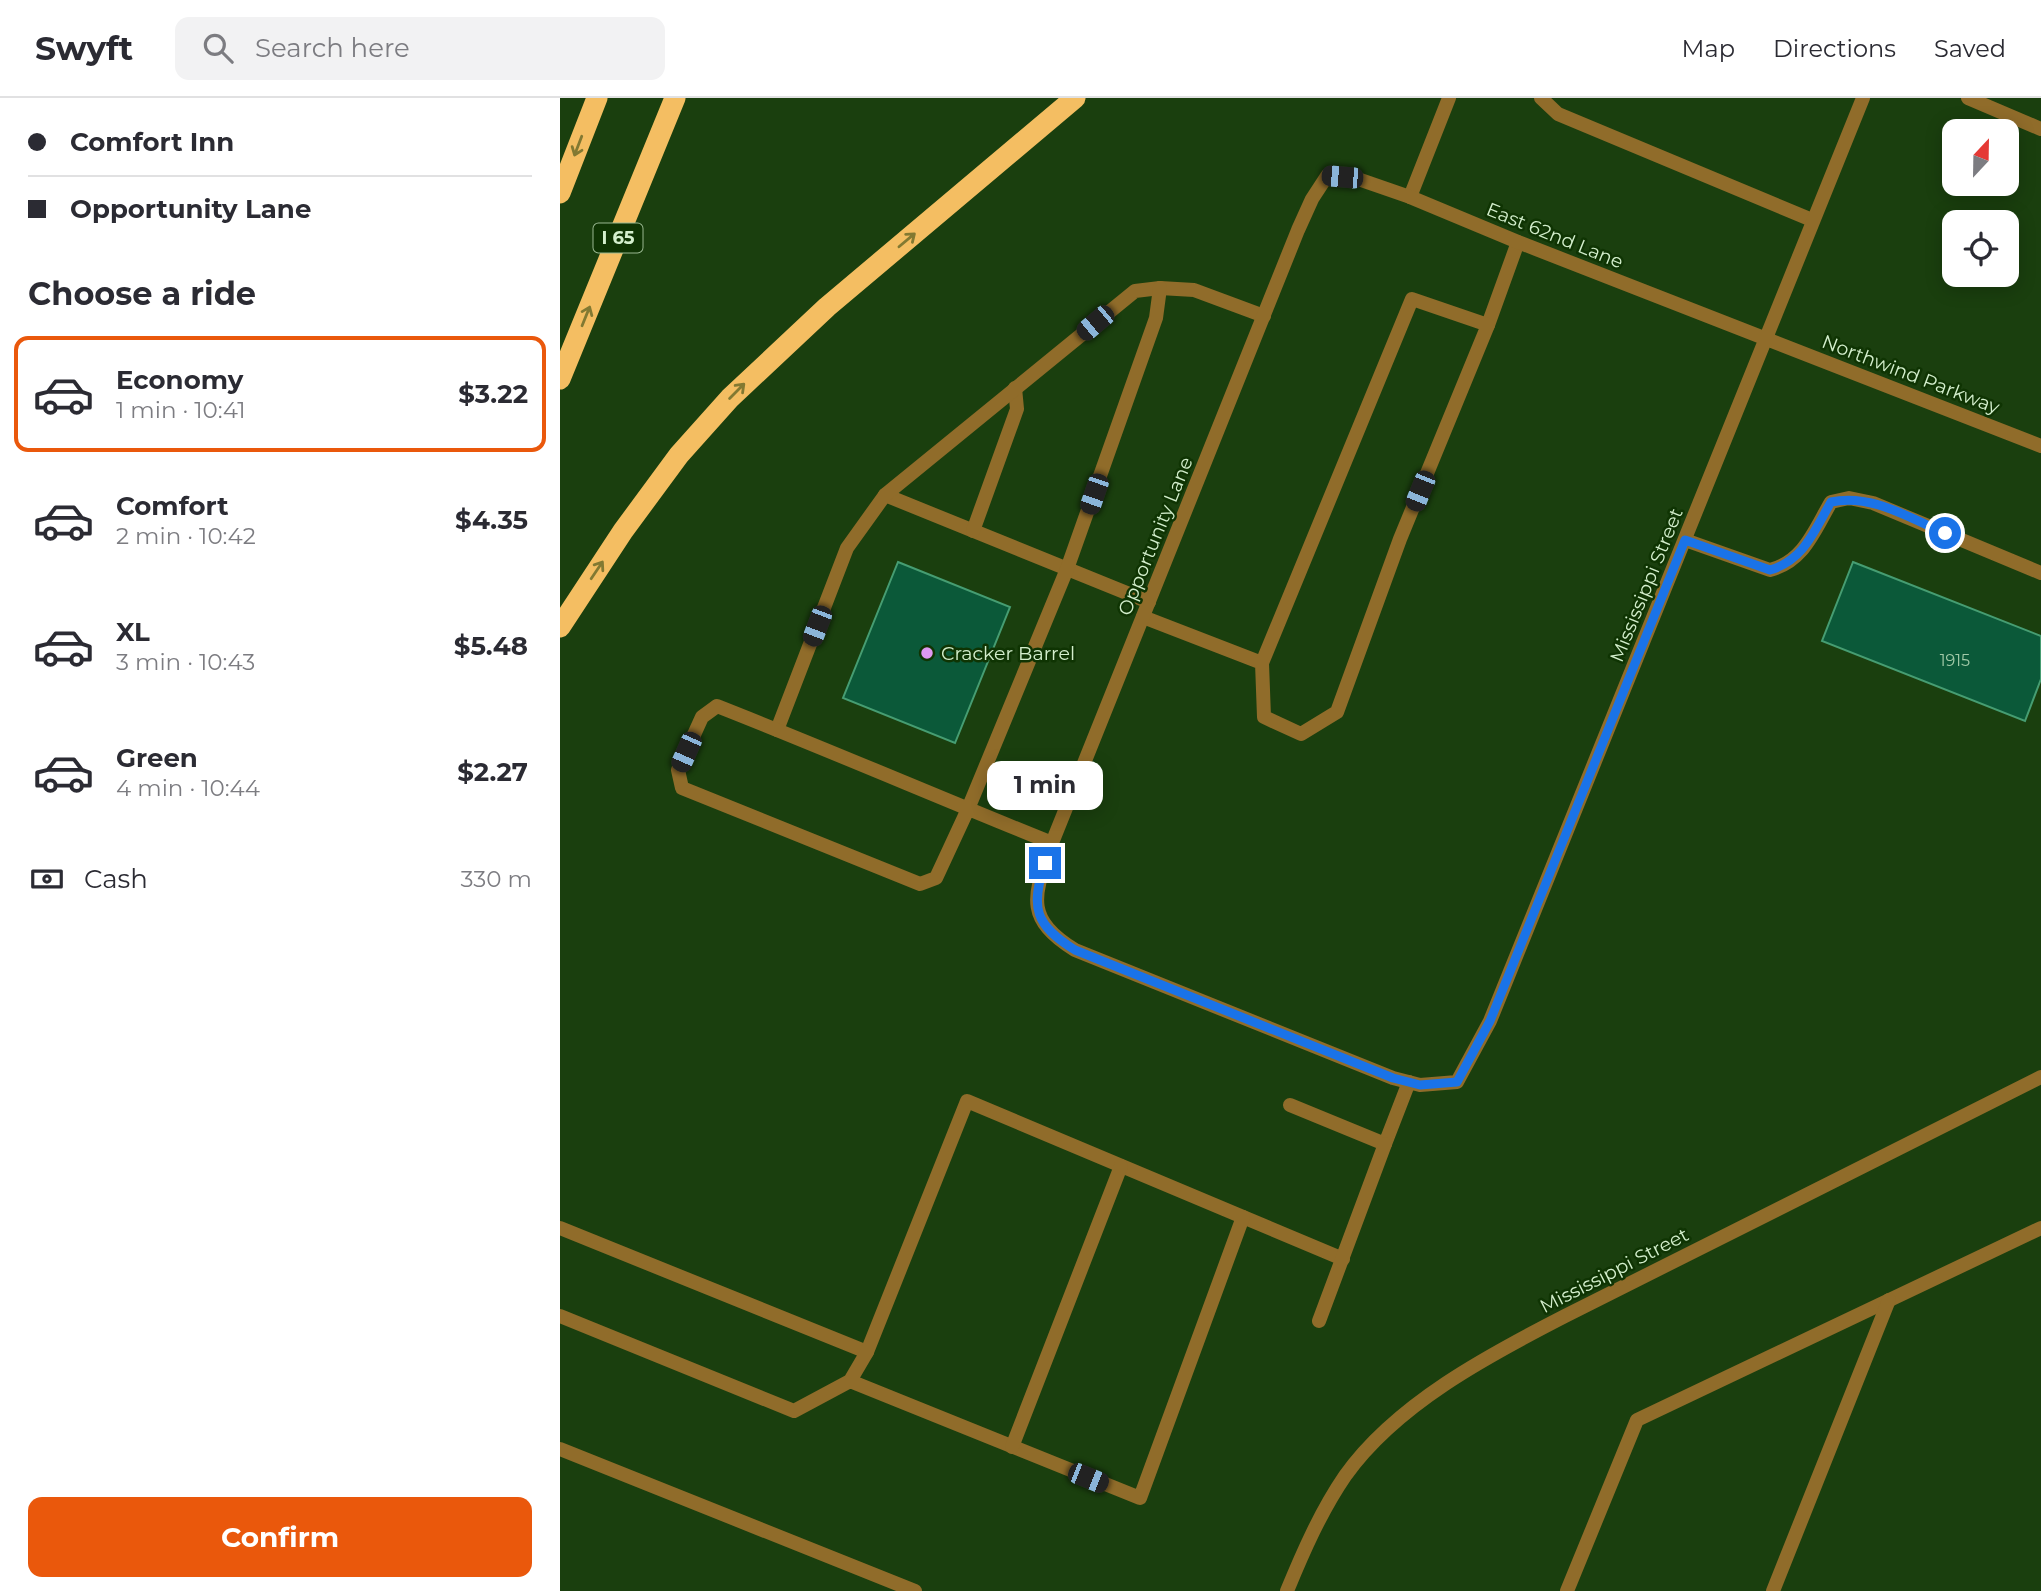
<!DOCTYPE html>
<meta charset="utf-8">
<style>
:root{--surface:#fff;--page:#f2f2f3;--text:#2b2b33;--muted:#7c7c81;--line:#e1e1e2;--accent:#ea580c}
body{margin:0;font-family:Montserrat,sans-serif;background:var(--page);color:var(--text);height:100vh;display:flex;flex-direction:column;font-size:26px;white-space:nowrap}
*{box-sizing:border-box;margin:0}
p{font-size:23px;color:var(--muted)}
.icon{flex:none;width:38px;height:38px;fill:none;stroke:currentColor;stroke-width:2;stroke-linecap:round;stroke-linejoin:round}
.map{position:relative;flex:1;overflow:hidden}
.panel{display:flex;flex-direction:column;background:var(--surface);width:560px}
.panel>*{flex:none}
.hud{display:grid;align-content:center;height:154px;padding:0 28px;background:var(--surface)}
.needle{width:46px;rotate:22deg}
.fabs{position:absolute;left:1382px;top:21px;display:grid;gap:14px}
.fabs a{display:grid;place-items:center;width:77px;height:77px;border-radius:14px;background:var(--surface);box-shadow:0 4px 18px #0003;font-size:35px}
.end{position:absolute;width:32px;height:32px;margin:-16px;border:9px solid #1a73e8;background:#fff;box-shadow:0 0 0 4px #fff}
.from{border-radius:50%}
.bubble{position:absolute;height:49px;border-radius:14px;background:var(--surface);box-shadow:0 4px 18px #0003;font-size:23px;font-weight:700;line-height:49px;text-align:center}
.car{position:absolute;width:21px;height:42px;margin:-21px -10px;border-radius:9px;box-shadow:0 0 5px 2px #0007;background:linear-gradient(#222 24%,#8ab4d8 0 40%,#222 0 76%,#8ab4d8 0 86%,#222 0)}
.hud b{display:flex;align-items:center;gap:24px;height:66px;font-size:26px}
.hud b+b{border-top:2px solid var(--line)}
.hud i{width:18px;height:18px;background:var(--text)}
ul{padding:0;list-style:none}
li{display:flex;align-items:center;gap:21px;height:116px;margin:0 14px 10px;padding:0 14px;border:4px solid transparent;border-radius:14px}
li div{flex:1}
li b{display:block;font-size:26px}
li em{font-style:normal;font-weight:700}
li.current{border-color:var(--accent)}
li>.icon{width:63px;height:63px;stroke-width:1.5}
h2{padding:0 28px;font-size:32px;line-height:84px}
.pay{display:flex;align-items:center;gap:18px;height:77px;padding:0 28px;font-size:26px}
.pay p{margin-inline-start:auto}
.action{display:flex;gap:14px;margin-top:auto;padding:14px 28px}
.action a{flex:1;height:80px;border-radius:14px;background:var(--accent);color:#fff;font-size:28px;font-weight:700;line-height:80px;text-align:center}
header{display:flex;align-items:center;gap:42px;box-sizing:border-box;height:98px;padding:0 35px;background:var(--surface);border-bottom:2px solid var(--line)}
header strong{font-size:33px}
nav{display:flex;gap:38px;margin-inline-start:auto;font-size:24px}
.search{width:490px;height:63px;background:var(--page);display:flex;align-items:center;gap:18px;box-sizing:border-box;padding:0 24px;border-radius:14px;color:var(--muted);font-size:26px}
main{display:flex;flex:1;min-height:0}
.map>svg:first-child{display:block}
</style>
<header>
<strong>Swyft</strong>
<div class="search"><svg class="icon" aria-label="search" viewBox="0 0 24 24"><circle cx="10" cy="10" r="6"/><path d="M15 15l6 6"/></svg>Search here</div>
<nav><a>Map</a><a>Directions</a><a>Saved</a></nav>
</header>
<main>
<section class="panel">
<div class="hud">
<b><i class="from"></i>Comfort Inn</b>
<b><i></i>Opportunity Lane</b>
</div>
<h2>Choose a ride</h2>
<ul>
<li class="current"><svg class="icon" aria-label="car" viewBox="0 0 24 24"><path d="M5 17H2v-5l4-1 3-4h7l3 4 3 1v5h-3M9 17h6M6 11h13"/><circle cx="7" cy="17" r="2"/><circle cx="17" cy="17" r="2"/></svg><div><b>Economy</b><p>1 min · 10:41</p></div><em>$3.22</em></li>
<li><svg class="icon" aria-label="car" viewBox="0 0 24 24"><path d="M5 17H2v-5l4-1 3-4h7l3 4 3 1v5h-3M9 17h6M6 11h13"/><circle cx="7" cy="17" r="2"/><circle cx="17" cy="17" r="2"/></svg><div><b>Comfort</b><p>2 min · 10:42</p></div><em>$4.35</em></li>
<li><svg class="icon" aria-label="car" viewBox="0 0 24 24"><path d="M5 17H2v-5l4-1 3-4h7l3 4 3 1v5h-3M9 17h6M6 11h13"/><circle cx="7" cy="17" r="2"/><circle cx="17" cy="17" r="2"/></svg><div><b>XL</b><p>3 min · 10:43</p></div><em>$5.48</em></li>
<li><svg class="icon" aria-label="car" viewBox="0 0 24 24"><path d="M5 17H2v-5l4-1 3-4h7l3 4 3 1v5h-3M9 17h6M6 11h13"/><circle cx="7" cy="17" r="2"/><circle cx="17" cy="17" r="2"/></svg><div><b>Green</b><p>4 min · 10:44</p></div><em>$2.27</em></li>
</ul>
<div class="pay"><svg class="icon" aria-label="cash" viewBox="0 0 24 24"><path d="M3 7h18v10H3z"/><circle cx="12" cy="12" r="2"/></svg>Cash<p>330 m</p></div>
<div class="action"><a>Confirm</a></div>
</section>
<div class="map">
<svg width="1481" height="1493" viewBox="0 0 1481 1493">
<rect width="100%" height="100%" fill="#1a3f0e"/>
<g fill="#0b5939" stroke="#469d72" stroke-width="2">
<polygon points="338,464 450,509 395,645 283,600"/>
<polygon points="1293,464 1481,538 1481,581 1465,623 1262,543"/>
</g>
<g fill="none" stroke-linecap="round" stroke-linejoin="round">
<g stroke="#906c2a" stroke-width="14">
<polyline points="981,0 998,16 1252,122"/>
<polyline points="1408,0 1481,31"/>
<polyline points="850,99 889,0"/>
<polyline points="928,227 958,144"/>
<polyline points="325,397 589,504"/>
<polyline points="413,433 457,311 455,290"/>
<path d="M1125,442l85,30c34,-9 44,-39 61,-68l18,-4 24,5 168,70"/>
<polyline points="583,519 702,565 852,201 928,227 840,441 777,614 741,636 704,619 702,565"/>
<polyline points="217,632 287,450 325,397 575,193 600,190 634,192 704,218"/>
<path d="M492,745c-112,-45 -223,-93 -335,-137l-15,11 -24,53 4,18 238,96 16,-6 32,-69 99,-240 89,-251 4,-30"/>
<polyline points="730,1007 825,1046 849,984"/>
<polyline points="683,1119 783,1161"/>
<polyline points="0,1130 307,1254"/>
<polyline points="0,1218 234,1313 290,1283 307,1254 407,1003 683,1119 580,1400 290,1283"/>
<polyline points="759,1223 825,1046"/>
<polyline points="452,1349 561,1068"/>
<polyline points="0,1351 355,1493"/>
<polyline points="1007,1493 1077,1322 1481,1130"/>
<polyline points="1213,1493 1329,1202"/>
</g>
<path stroke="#906c2a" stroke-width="14" d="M1303,0l-373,923 -33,61 -37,3 -27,-7 -318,-128c-53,-33 -40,-56 -23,-107l246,-613 14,-31 15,-23 31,3 52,18 108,45 523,204"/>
<path stroke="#906c2a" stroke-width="14" d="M727,1493c16,-39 34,-80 58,-115 51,-72 144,-121 220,-160l476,-239"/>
<g stroke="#f4be62" stroke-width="21">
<polyline points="0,95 37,0"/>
<polyline points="0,281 115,0"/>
<polyline points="0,529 63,433 119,357 170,300 267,209 515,0"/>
</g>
</g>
<defs><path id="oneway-shaft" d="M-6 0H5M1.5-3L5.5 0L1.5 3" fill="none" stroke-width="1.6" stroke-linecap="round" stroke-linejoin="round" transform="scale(1.75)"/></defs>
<g stroke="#827932">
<use href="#oneway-shaft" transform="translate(18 48) rotate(111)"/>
<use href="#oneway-shaft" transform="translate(347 142) rotate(-40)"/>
<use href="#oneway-shaft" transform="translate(26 218) rotate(-68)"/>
<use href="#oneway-shaft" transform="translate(177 293) rotate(-45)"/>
<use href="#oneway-shaft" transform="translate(37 472) rotate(-56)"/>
</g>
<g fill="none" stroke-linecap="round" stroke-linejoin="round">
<path stroke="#1a73e8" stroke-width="9" d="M485,765c-15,45 -10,62 30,87l318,128 27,7 37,-3 33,-61 195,-481 85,30c34,-10 44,-39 61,-68 40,-9 78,16 114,31"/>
</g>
<circle fill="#df98f1" stroke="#0f3403" stroke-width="2.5" cx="367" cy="555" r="7"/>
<g text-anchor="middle" stroke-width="5" stroke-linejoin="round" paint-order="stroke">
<g font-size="16" fill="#a2caa8">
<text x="1395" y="568">1915</text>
</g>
<rect fill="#0f3403" stroke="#99b790" stroke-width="2" x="33.5" y="125.5" width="49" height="29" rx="5"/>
<g font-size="18" font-weight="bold" fill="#d4efcd">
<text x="58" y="146">I 65</text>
</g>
<g font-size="19" fill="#d4efcd" stroke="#0f3403">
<text transform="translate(995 137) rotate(22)" y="7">East 62nd Lane</text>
<text transform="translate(1351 276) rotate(21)" y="7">Northwind Parkway</text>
<text transform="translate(595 438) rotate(-68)" y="7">Opportunity Lane</text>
<text transform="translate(1086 487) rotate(-68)" y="7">Mississippi Street</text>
<text transform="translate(1054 1172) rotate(-27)" y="7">Mississippi Street</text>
</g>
<g font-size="19" fill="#d4efcd" stroke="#0f3403" text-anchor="start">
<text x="381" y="562">Cracker Barrel</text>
</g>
</g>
</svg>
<div class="fabs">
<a><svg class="needle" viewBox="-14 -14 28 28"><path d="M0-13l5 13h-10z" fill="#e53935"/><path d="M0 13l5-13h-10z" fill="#7c7c81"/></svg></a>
<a><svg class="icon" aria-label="locate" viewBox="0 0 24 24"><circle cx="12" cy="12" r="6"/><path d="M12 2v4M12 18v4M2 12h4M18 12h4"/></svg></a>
</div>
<i class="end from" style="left:1385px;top:435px"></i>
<i class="end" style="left:485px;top:765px"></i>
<div class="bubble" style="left:427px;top:663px;width:116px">1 min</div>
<i class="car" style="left:782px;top:79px;rotate:275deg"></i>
<i class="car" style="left:535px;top:225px;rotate:230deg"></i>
<i class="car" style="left:860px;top:393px;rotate:202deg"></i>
<i class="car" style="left:534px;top:396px;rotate:199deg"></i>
<i class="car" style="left:257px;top:528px;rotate:201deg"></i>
<i class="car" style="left:126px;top:654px;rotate:204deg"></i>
<i class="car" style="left:528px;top:1380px;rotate:112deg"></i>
</div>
</main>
